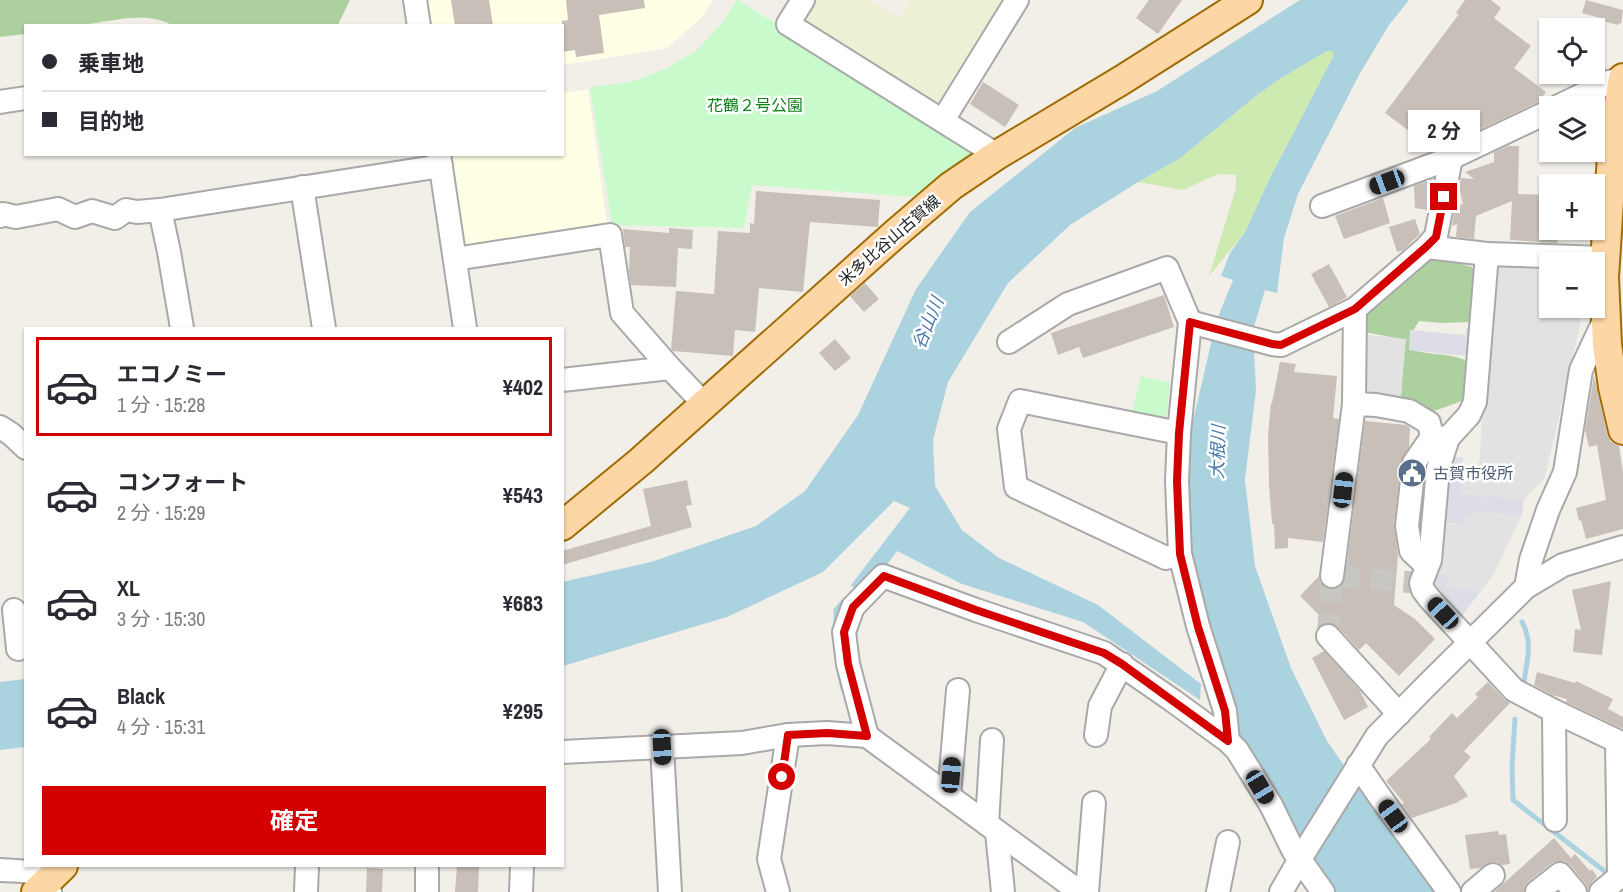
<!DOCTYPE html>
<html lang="ja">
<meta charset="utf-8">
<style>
:root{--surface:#fff;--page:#f7f7f7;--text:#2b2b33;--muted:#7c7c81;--line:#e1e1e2;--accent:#d40000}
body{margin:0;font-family:"Archivo Narrow","Noto Sans JP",sans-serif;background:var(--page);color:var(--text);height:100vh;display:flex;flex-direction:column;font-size:22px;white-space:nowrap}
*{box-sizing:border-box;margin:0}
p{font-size:20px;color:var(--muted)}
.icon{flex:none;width:33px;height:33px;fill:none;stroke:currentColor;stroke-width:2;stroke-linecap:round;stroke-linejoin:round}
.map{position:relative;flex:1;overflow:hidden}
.panel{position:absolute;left:24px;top:327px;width:540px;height:540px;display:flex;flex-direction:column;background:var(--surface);border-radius:0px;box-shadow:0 2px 4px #0004}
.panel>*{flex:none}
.hud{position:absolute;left:24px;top:24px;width:540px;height:132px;border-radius:0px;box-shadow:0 2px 4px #0004;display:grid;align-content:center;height:132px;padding:0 18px;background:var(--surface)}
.controls{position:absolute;left:1539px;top:18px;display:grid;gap:12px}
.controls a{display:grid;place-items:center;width:66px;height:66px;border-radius:0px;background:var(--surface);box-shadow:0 2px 4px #0004;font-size:30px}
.end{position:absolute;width:27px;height:27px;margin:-14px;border:8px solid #d40000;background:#fff;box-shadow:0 0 0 3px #fff}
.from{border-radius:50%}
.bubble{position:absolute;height:42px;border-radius:0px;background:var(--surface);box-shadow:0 2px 4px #0004;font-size:20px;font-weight:700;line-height:42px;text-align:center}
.car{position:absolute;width:18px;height:36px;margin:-18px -9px;border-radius:8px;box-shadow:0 0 4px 2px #0007;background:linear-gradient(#222 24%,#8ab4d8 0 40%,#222 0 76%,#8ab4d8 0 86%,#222 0)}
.hud b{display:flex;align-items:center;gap:21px;height:57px;font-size:22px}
.hud b+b{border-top:2px solid var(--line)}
.hud i{width:15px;height:15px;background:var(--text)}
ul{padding:10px 0 0;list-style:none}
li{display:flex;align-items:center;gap:18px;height:99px;margin:0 12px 9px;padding:0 6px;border:3px solid transparent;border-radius:0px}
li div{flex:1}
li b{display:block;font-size:22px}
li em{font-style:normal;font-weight:700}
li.current{border-color:var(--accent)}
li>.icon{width:54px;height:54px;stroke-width:1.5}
.button{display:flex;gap:12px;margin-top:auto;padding:12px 18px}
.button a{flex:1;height:69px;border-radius:0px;background:var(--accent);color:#fff;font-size:24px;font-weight:700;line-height:69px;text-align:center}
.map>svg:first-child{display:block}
</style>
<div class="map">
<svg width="1623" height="892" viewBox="0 0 1623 892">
<rect width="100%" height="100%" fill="#f2efe9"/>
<g fill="#ffffe5">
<polygon points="425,0 713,0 701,18 667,48 563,65 562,26 429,25"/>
<polygon points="588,89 608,230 461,247 447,155 562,154 563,93"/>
</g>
<polygon fill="#eef0d5" points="811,0 871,0 899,18 911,0 1002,0 1004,7 940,108 803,23 802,14"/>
<polygon fill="#cdebb0" points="1327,51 1332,51 1334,55 1269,180 1245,232 1209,276 1236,188 1236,175 1218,174 1183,190 1138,182 1179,159 1256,96 1278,80"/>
<g fill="#add19e">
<path d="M0,0h350l-12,25 -165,1c-25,-16 -64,-4 -91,-1 -19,2 -38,1 -56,1l-1,8 -25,3z"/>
<path d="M1439,258l33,9 5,11 -3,44 -32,1 -23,-2 -8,13 -1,15c18,7 37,3 55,11v39l-11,5 -26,9 -25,-12 -2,-5 3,-48 -3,-9 -37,-7v-24l60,-45z"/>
</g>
<g fill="#c8facc">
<polygon points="737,0 738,0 977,150 914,197 752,185 744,228 612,225 590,87 631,82 665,69 696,51 722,23"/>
<polygon points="1141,376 1170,383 1166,422 1131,417"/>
</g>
<g fill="#e2e2e2">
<polygon points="1504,264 1549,266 1550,308 1581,308 1580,325 1545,477 1524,500 1460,495 1461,477 1478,478 1493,272"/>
<polygon points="1360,334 1406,339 1399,418 1353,413"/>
<polygon points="1475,512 1522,515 1493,575 1481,591 1447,588 1448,575 1439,574 1443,523 1463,524 1464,518"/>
</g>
<g fill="#dddde8">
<polygon points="1466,328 1470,328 1467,402 1463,402 1467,356 1409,350 1410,330 1466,335"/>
<polygon points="1463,457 1460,494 1524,500 1522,515 1475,512 1464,518 1464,524 1447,523 1444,520 1449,465 1455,458"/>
<polygon points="1439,574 1448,575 1447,588 1481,591 1459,619 1429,585"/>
</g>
<g fill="#aad3df">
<polygon points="1300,0 1409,0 1389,25 1359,75 1298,194 1284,238 1277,293 1265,290 1253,330 1256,390 1245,480 1255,566 1291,668 1327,741 1401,847 1435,892 1335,892 1328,885 1293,836 1240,739 1192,563 1186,451 1216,322 1233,280 1221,276 1230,253 1245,232 1269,180 1334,55 1332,51 1327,51 1278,80 1256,96 1179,159 1138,182 1070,225 1008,283 948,382 933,440 935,486 962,530 999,558 1098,605 1201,684 1200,700 1083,622 962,584 897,551 864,596 851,585 910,508 894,501 823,572 727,617 563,666 562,582 651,562 756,526 805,491 858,415 916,289 970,212 1075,128 1157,91"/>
<polygon points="25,679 25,747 0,750 0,682"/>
</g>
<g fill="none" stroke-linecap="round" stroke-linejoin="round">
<g stroke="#aad3df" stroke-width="5">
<path d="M1522,622c11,20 5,38 2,60"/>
<polyline points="836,627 836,610 846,599"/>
<polyline points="838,667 843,689"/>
<polyline points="1515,719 1512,766 1513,800 1612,877"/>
</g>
</g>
<g fill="#c7bfb8">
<polygon points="451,0 489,0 493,26 455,26"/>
<polygon points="566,0 644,0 645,8 599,15 604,53 576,57 575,50 562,52 562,21 568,20"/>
<polygon points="1149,0 1182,0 1158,34 1136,18"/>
<polygon points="1465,0 1491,0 1501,8 1494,18 1531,46 1514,68 1546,92 1543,96 1546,98 1450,144 1443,111 1439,148 1435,150 1385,113 1459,14 1456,13"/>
<polygon points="1586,0 1623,10 1621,24 1619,23 1618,25 1603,21 1604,19 1582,13"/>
<polygon points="983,82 1019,105 1005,127 970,104"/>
<polygon points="1508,146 1519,146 1518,194 1550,195 1550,230 1558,230 1557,243 1510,240 1512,201 1476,216 1474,239 1456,237 1457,224 1452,226 1455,207 1463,204 1459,187 1461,178 1474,179 1465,172 1494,162 1494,152"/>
<polygon points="1433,179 1427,210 1415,208 1414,186"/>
<polygon points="756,191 880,200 878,227 810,222 803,292 759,288 755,332 735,330 733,356 673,351 671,349 676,291 714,294 718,231 750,233 750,223 754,224"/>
<polygon points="1383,198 1390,223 1344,239 1335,216"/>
<polygon points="1415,219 1420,234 1402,251 1397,252 1389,227"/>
<polygon points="669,228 693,230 692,249 678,248 676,287 631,285 629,271 630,247 625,247 623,229 669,233"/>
<polygon points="1329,264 1347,297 1329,307 1311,274"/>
<polygon points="865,283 879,299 864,312 850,296"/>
<polygon points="1164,295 1174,327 1083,358 1079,347 1058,355 1051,333"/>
<polygon points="835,339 851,358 835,371 819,353"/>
<polygon points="1280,362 1296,364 1294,372 1337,376 1333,418 1339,419 1323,542 1288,538 1288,548 1275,549 1274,524 1272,524 1269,484 1268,436 1271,403 1272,403"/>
<polygon points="1594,376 1607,434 1611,442 1619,446 1623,472 1623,529 1586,539 1581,520 1579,521 1576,508 1606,500 1597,445 1589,447 1585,430"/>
<polygon points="1365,421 1406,425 1410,428 1409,447 1401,462 1394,525 1398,554 1394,605 1415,619 1435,639 1399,676 1366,643 1359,650 1338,627 1333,623 1327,623 1300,596 1319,576 1320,582 1323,586 1331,589 1338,588 1342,585 1345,578"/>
<polygon points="687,480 692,505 686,506 692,527 562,565 562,551 651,526 643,489"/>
<polygon points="1611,581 1602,655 1573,652 1575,629 1581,630 1572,590"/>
<polygon points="1324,651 1360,691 1368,707 1344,720 1312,658"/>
<polygon points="1537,672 1575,683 1576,681 1613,699 1608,709 1623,717 1623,729 1566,702 1567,699 1552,695 1534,685"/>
<polygon points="1488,682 1504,699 1510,703 1464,751 1471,757 1454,776 1468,796 1456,803 1412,818 1402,804 1404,803 1386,781 1431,739 1429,737 1452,713 1457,718 1478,697 1475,694"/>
<polygon points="1498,831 1499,835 1506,834 1510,864 1502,865 1497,862 1491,862 1481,868 1470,869 1465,835"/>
<polygon points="1554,838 1571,858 1575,854 1590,871 1592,869 1597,877 1592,882 1588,889 1585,883 1570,865 1564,861 1559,861 1552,863 1529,881 1525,886 1524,892 1494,892"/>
<polygon points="457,866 479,866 478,892 455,892"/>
<polygon points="367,868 383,869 382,892 366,892"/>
</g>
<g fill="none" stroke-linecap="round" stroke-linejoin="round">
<polyline stroke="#c8c6c1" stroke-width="22" stroke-dasharray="22 11" stroke-linecap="butt" points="1328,636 1332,576 1421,583"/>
<g stroke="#a9a9a9" stroke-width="26">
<g id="minor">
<polyline points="415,0 419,26"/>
<polyline points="803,0 788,24 997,155"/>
<polyline points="0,102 26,98"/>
<polyline points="1559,106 1609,82 1623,78"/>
<polyline points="943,120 1017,0"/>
<polyline points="439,154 465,328"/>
<polyline points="302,187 324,328"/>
<polyline points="1322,206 1451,158 1550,111"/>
<polyline points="160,210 169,252 182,328"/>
<polyline points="0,216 3,214 16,217 58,209 75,217 92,211 115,218 126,210 137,212 160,210 441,166"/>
<polyline points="1427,247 1487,254 1604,258"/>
<polyline points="1487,254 1475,402 1469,415 1448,438 1438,469 1430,560 1421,583 1423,590 1429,598 1514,690 1554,711 1617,741 1619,877 1601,892"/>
<polyline points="455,259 610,235 622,313 670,368"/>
<polyline points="1190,322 1272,344 1281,345 1355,309 1427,247 1436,236 1451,158"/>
<polyline points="1009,342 1068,304 1167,268 1190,322 1179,433 1177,481 1180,554 1198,626 1225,711 1228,741"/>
<polyline points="562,380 670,368 705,405"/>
<polyline points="1354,404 1376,405 1409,411 1429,423 1432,437"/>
<polyline points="0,427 11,434 26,448"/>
<polyline points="1179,433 1020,401 1009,429 1016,487 1166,558 1180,554"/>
<polyline points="1427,566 1411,551 1407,526 1414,463 1432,437 1448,438"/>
<polyline points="1332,576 1354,404 1355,309"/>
<polyline points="1526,587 1531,560 1548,510 1565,472 1581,370 1605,319"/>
<polyline points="14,610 18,649"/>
<polyline points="1328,636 1399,714"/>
<polyline points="1554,711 1555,820"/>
<polyline points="1096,735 1100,706 1122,664"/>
<polyline points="867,736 848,664 844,632 853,607 883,576 976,610 1104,653 1172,700 1228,741 1237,750 1271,805 1293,850 1323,892"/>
<polyline points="662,747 670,892"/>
<polyline points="562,752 742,743 788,735 827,733 867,736 1080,892"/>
<polyline points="1358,765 1380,797 1449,892"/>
<polyline points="949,796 958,690"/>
<polyline points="987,824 992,740"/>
<polyline points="997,832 1003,892"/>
<path d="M0,870c23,2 41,-3 50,22"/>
<polyline points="306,892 307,866"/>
<polyline points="427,892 427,866"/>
<polyline points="521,892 522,866"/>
<polyline points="778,892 769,859 788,735"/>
<polyline points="1087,892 1094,803"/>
<polyline points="1218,892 1228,842"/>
<polyline points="1281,892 1300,859 1377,736 1427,685 1526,587 1563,565 1623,547"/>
<polyline points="1473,892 1493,875"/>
<polyline points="1537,892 1560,874 1575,892"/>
</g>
</g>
<g stroke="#a06b00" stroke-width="32">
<g id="major">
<polyline points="1623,78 1613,140 1604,277 1607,344 1613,387 1623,430"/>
<polyline points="562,526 641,461 895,234 951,186 997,155 1122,80 1248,0"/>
<polyline points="36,892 63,866"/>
</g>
</g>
<use href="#minor" stroke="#fff" stroke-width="22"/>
<use href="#major" stroke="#fcd6a4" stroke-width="28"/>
</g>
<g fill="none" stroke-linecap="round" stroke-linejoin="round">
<polyline stroke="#d40000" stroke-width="8" points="782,777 788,735 827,733 867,736 848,664 844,632 853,607 884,576 976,610 1104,653 1122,664 1228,741 1225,711 1198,627 1180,554 1177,481 1179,433 1190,322 1272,344 1281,345 1355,309 1426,247 1436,237 1444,197"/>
</g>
<defs>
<g id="civic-disc" transform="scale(1.5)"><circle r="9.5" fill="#5c6f8a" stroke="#fff"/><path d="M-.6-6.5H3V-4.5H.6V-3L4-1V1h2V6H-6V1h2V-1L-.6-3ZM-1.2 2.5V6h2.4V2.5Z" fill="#fff"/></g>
</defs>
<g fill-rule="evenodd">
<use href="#civic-disc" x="1412" y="473"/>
</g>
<g text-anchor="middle" stroke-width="5" stroke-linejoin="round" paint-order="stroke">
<g font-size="16" fill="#0c8416" stroke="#fff">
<text x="755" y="111">花鶴２号公園</text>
</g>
<g font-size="16" fill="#222" stroke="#fff">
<text transform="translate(889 240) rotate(-41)" y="6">米多比谷山古賀線</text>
</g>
<g font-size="16" fill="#4e5e75" stroke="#fff" text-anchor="start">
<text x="1433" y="479">古賀市役所</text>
</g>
<g font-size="18" font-style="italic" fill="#4a7aab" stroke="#fff">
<text transform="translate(928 323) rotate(-68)" y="6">谷山川</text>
<text transform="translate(1218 452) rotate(-88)" y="6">大根川</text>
</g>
</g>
</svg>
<div class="controls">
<a><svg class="icon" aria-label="locate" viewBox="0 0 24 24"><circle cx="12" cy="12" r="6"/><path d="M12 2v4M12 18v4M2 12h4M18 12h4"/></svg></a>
<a><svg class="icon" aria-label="layers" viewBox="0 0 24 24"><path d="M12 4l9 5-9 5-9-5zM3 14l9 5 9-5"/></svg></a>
<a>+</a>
<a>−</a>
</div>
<i class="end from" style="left:782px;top:777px"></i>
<i class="end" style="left:1444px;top:197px"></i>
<div class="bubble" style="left:1408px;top:110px;width:72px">2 分</div>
<i class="car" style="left:1387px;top:182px;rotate:250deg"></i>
<i class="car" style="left:1343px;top:490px;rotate:7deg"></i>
<i class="car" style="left:1443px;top:613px;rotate:317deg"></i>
<i class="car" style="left:662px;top:747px;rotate:177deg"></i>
<i class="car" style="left:951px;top:775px;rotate:5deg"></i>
<i class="car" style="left:1260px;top:787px;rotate:149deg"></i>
<i class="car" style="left:1393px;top:816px;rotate:324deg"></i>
<div class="hud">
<b><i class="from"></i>乗車地</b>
<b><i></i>目的地</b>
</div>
<section class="panel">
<ul>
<li class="current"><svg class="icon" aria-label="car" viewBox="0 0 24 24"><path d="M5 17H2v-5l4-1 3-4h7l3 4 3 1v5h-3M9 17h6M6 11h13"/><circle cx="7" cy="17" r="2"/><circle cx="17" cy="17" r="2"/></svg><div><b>エコノミー</b><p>1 分 · 15:28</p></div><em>¥402</em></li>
<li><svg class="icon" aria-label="car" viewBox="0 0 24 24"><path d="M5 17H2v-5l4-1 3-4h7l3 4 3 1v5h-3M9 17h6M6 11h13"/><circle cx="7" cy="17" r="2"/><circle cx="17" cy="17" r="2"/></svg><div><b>コンフォート</b><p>2 分 · 15:29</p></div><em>¥543</em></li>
<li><svg class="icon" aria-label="car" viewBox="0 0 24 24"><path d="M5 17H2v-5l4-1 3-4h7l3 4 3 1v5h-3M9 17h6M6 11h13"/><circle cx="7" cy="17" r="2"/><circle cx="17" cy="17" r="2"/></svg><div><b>XL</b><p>3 分 · 15:30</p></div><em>¥683</em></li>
<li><svg class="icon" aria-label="car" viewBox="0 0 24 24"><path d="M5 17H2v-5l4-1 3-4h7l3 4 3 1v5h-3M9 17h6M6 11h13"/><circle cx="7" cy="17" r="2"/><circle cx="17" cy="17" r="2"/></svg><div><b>Black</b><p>4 分 · 15:31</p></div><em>¥295</em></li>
</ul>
<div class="button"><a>確定</a></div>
</section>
</div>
